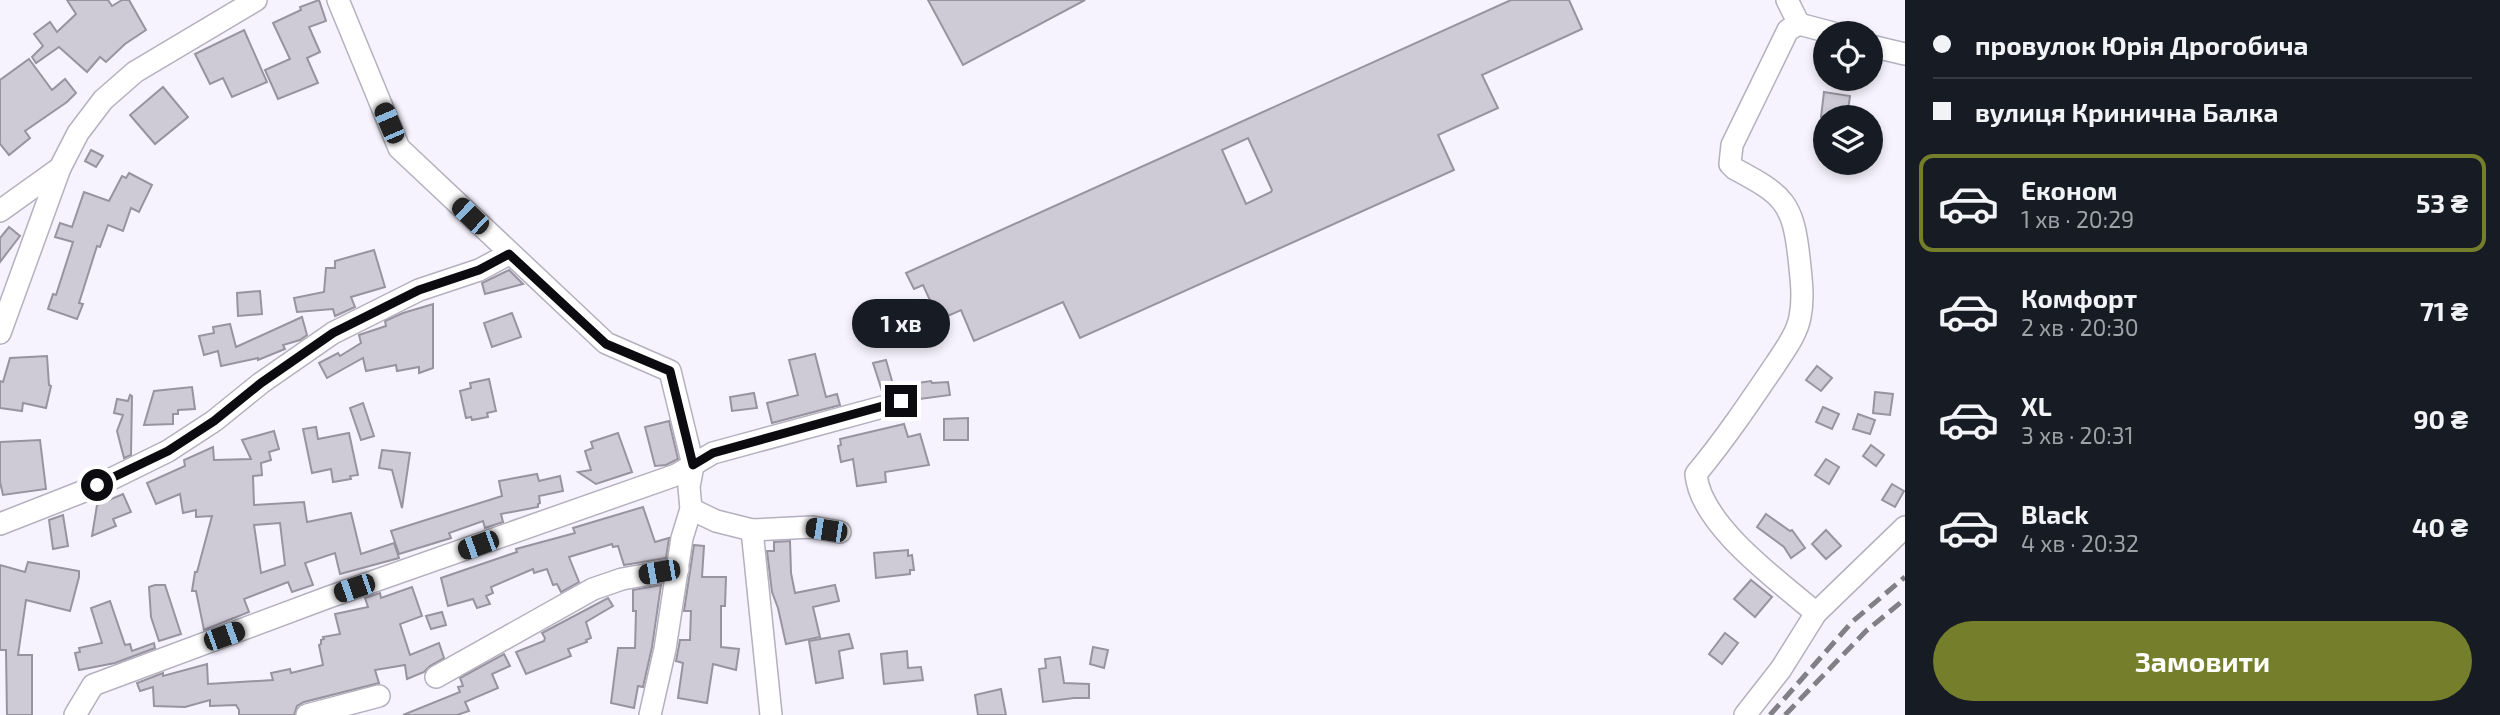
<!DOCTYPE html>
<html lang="uk">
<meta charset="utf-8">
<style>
:root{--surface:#171b24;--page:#242831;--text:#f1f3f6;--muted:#9ea1a6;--line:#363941;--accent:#757f2b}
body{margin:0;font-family:"Exo 2",sans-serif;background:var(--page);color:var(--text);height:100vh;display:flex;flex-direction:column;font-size:26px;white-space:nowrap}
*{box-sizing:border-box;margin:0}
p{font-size:23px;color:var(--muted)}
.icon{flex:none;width:38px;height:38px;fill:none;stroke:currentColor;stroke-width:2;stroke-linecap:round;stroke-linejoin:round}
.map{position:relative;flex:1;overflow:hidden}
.side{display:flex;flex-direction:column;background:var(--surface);width:595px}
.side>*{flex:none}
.banner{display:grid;align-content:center;height:154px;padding:0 28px;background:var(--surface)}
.buttons{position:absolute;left:1813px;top:21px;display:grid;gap:14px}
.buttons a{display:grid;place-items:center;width:70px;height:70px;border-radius:50%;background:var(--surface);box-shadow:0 4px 10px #0003;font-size:35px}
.end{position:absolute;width:32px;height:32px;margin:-16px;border:9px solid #0c0b0f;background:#fff;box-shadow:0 0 0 4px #fff}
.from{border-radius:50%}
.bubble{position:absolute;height:49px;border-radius:24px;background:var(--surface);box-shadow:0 4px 10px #0003;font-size:23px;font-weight:700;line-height:49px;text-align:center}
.car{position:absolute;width:21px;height:42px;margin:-21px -10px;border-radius:9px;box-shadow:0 0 5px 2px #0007;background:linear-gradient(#222 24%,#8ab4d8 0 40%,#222 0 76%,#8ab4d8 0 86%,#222 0)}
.banner b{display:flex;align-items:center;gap:24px;height:66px;font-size:26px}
.banner b+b{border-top:2px solid var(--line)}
.banner i{width:18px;height:18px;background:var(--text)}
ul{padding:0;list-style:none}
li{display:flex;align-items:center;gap:21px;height:98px;margin:0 14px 10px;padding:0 14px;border:4px solid transparent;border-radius:14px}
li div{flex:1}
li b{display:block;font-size:26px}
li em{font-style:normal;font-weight:700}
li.selected{border-color:var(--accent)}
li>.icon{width:63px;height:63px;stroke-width:1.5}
.cta{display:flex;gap:14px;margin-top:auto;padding:14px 28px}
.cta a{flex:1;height:80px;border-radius:42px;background:var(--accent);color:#fff;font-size:28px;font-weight:700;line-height:80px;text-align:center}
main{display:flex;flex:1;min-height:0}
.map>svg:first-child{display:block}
</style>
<main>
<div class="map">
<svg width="1905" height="715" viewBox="0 0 1905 715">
<rect width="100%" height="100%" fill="#f6f3fe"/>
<g fill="#cecbd7" stroke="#9794a0" stroke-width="2" fill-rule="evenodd">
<polygon points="67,0 108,0 112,6 122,0 129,0 146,30 125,44 106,62 100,57 87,72 59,47 36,63 32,57 43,46 34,34 50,22 57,32 76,14"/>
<polygon points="319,0 326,21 309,27 320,52 307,58 318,83 278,99 265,70 290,59 273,23 301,10 300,7"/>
<polygon points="928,0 1085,0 963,65"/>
<path d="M1511,0h58l13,29 -100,46 16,33 -60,27 16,35 -374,168 -17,-36 -89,39 -13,-31 -22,10 -16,-35 -9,4 -8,-16zM1248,138l24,52 -1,2 -25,12 -24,-54z"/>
<polygon points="244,30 267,82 232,97 223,78 210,84 195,54"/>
<polygon points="29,59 52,90 65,79 76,93 67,102 25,131 30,138 9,155 0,144 0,80"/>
<polygon points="163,87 188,117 155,144 130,115"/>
<polygon points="1824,92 1850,96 1847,117 1821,117"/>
<polygon points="91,150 103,156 96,167 85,161"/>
<polygon points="129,173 152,185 139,212 131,208 123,231 108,225 100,247 97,246 79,303 83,304 77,319 48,309 53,294 56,295 73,242 55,237 60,223 72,227 84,192 109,201 122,176 126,178"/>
<polygon points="9,227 20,236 0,262 0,238"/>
<polygon points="374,250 385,287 351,297 355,307 335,316 333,309 297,312 294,298 324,292 326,268 335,268 335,261"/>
<polygon points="509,270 523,284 485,294 482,283"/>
<polygon points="260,291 262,314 238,316 237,293"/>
<polygon points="433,304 433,368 419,373 419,367 397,371 396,365 366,371 363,358 327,378 319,363 338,353 340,356 361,343 359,335 386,326 385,321 403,313"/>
<polygon points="512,313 521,337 492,347 484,323"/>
<polygon points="302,317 307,335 300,340 283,345 285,349 258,360 258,358 221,366 218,351 204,355 199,336 214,333 213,327 230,324 236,347"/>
<polygon points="815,354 826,397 837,394 840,405 772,423 767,403 798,395 789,360"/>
<polygon points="47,356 49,385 51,386 46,408 23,403 22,411 0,408 0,381 3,382 10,358"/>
<polygon points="886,360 894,388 882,391 873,363"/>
<polygon points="1817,366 1832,378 1821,391 1806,380"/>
<polygon points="489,379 496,411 487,413 488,417 472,420 471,417 466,418 460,391 471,388 470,383"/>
<polygon points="931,381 932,383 948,382 950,395 920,399 917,383"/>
<polygon points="192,387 195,409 178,410 178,414 173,414 173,424 144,425 154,391"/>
<polygon points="1875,392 1893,394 1890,415 1873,413"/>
<polygon points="754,393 757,408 732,411 730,397"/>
<polygon points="130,395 132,396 131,455 124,458 117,431 123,415 114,413 117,399 128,401"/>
<polygon points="363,403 374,436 361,440 350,408"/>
<polygon points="1823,407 1839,414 1832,429 1816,422"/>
<polygon points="1858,414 1875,420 1870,434 1853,429"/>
<polygon points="968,418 968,440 944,440 944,419"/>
<polygon points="669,421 678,459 666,465 655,466 645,427"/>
<polygon points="904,424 908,437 920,434 929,465 885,472 886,482 857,486 853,459 841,462 838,446 841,445 840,439"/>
<polygon points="316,427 318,439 349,433 358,475 350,476 351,479 333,482 331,469 312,473 303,429"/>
<path d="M274,431l5,18 -10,3 2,8 -10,3 1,12 -9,1 1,29 50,-3 3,20 44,-9 10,41 33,-11 5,15 -59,16 -5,-21 -30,10 8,22 -21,7 -4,-10 -44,17 5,13 -45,18 -8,-39h-4l3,-19h2l15,-56 -16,1v-7l-13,3 -3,-19 -24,10 -9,-21 38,-17 -1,-6 29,-13 1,13 37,-1 -9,-19zM280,523l5,42 -24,8 -7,-48z"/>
<polygon points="618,433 632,472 596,484 578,472 591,470 585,451 593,448 591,442"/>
<polygon points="40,440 46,489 3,495 0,482 0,442"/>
<polygon points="1871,445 1884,455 1876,466 1863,456"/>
<polygon points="382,450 410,453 402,508 392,470 379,468"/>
<polygon points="1826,459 1839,467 1829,484 1815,475"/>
<polygon points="537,474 539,481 560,476 563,491 539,496 540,503 538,504 538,507 501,514 503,522 485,528 483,521 449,533 451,538 399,554 391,531 502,496 499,481"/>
<polygon points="1892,484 1904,491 1895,507 1882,500"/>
<polygon points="123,494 131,512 113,519 116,526 92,536 97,505"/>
<polygon points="643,507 655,542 669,538 666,558 624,565 618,546 613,547 612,544 569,557 579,582 561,592 557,584 553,585 547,569 534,573 533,569 491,587 493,593 486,596 490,604 477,608 473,599 448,606 441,578 517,552 516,549 575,533 573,528"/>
<polygon points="1766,514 1790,531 1792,530 1805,548 1791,558 1784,547 1757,527"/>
<polygon points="63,515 68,546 53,549 49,520"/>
<polygon points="1826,530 1841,546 1826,559 1812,544"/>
<polygon points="790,541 791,573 795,593 835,585 839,601 813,607 820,637 786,644 778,608 772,592 767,551 774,551 774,542"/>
<polygon points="694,545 704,546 702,577 726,577 725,606 721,606 721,647 739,649 736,670 713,664 707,703 678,698 683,663 676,661 680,640 690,640 691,611 684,611"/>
<polygon points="908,550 908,556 912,555 914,570 910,570 910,574 876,578 874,553"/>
<polygon points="28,562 79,571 79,577 70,611 26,600 18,655 32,655 32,715 7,715 6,650 0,650 0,565 25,572"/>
<polygon points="1751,580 1772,597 1755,617 1734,599"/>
<polygon points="155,585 165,585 181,634 159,641 151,617 149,587"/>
<polygon points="661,585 652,647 643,687 638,686 634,708 611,703 618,648 635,648 636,611 633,611 633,590"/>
<polygon points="412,587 422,616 400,624 410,655 439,643 444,658 430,666 424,672 407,679 405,665 375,670 379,683 304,702 297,706 294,715 239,715 239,710 236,705 210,706 210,700 185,707 154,706 153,687 140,691 137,683 163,673 163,676 207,664 208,684 273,680 271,673 290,669 291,673 323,665 319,645 321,644 321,640 324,639 323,637 340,634 335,614 368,607 365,598 380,593 381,598"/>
<polygon points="608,598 613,606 586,622 591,638 586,640 587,642 568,649 571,656 526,674 516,652 544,641 545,638 542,633"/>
<polygon points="110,601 125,645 130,644 132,651 154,643 155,648 115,663 79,670 75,653 80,652 79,648 102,643 91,608"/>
<polygon points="442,612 446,625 431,629 426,616"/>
<polygon points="1725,633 1738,643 1722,664 1709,654"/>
<polygon points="849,634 853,648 839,651 843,678 816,683 809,641"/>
<polygon points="1093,647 1108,650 1104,668 1090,664"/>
<polygon points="907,651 908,668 921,667 923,680 884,684 881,654"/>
<polygon points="504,654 510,666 492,674 498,688 465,702 469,711 457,715 403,715 460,692 458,687 463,686 460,678"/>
<polygon points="1060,657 1064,683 1089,684 1089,698 1074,698 1043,702 1039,669 1046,668 1045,659"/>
<polygon points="1001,689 1006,715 978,715 975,695"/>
</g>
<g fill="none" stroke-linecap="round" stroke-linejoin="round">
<g stroke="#b4b1be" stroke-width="24">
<g id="minor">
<polyline points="338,0 399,148 606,343 670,371 693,465 689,487 691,509 682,538 665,649 650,715"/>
<polyline points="1787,0 1799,24"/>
<polyline points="1871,46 1905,54"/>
<polyline points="0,211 60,168"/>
<polyline points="0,333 60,168 78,133 103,100 135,72 256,0"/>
<polyline points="691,509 716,521 752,530 812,527 840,532"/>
<polyline points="0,524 97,486 168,451 214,421 261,383 333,333 419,290 479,270 509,254"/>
<polyline points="752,530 771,715"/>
<path d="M1816,613c-37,-32 -116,-88 -120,-139 29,-35 54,-72 79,-109 9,-14 22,-31 25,-48 4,-19 1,-40 -1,-59 -6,-55 -15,-63 -64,-89l-5,-5 2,-19 56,-115 11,-6 34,9"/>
<polyline points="436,677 593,589 622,579 678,569"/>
<polyline points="75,715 93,685 329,597 676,475 713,453 901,402"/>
<polyline points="307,715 379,696"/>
<polyline points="1745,715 1781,669 1816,613 1905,527"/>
</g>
</g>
<use href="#minor" stroke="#fff" stroke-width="21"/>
<g stroke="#828087" stroke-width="5" stroke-dasharray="14 7" stroke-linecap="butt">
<polyline points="1770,715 1852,622 1905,577"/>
<polyline points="1785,715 1866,631 1905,599"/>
</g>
</g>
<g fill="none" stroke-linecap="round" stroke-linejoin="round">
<polyline stroke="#0c0b0f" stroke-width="9" points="97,485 168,451 214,421 261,383 333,333 419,290 479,270 509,254 606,344 670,371 693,465 713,453 901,401"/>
</g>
</svg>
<div class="buttons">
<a><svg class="icon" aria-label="locate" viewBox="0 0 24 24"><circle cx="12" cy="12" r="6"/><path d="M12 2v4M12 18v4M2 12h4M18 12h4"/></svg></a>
<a><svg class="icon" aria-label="layers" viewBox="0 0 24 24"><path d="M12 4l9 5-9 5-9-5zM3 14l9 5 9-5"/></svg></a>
</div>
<i class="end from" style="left:97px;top:485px"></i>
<i class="end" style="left:901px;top:401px"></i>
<div class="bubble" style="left:852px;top:299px;width:98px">1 хв</div>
<i class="car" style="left:389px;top:123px;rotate:337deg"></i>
<i class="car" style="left:470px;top:216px;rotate:314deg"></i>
<i class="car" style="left:826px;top:530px;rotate:279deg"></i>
<i class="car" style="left:478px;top:545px;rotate:250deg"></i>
<i class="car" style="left:659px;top:572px;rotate:260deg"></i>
<i class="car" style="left:354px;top:588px;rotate:251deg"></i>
<i class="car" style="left:224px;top:636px;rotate:70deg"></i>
</div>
<section class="side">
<div class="banner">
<b><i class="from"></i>провулок Юрія Дрогобича</b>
<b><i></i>вулиця Кринична Балка</b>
</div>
<ul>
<li class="selected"><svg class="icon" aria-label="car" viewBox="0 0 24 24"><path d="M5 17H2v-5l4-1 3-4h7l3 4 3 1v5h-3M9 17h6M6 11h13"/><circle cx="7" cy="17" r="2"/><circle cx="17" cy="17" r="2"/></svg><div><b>Економ</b><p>1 хв · 20:29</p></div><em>53 ₴</em></li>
<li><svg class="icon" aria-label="car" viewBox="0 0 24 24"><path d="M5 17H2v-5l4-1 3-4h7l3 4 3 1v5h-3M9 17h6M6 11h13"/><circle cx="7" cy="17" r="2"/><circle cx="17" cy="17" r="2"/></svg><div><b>Комфорт</b><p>2 хв · 20:30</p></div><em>71 ₴</em></li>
<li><svg class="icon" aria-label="car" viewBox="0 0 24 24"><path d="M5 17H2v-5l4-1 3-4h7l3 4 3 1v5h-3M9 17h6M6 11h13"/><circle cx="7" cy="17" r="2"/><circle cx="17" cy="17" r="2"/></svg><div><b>XL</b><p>3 хв · 20:31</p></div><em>90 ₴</em></li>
<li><svg class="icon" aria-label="car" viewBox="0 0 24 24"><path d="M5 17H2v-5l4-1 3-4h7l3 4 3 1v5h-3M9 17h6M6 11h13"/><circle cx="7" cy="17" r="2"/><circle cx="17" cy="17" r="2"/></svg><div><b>Black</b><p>4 хв · 20:32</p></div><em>40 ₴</em></li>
</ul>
<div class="cta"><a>Замовити</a></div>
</section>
</main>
